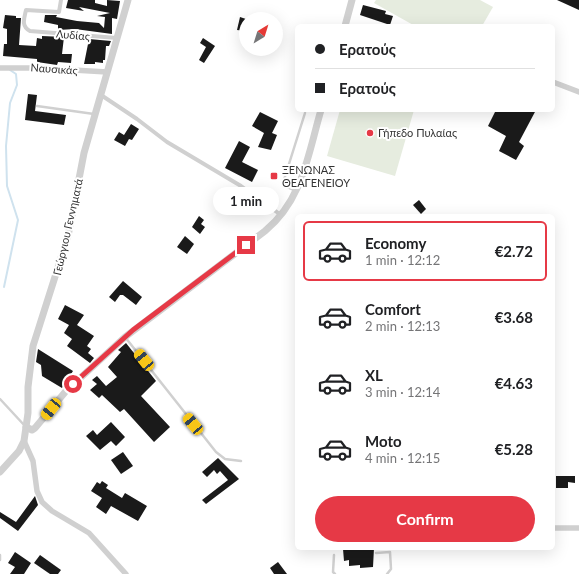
<!DOCTYPE html>
<meta charset="utf-8">
<style>
:root{--surface:#fff;--page:#f2f2f2;--text:#202124;--muted:#757577;--line:#e0e0e0;--accent:#e63946}
body{margin:0;font-family:Lato,sans-serif;background:var(--page);color:var(--text);height:100vh;display:flex;flex-direction:column;font-size:15px;white-space:nowrap}
*{box-sizing:border-box;margin:0}
p{font-size:13px;color:var(--muted)}
.icon{flex:none;width:22px;height:22px;fill:none;stroke:currentColor;stroke-width:2;stroke-linecap:round;stroke-linejoin:round}
.map{position:relative;flex:1;overflow:hidden}
.side{position:absolute;left:295px;top:214px;width:260px;height:336px;display:flex;flex-direction:column;background:var(--surface);border-radius:6px;box-shadow:0 4px 16px #0002}
.side>*{flex:none}
.top-card{position:absolute;left:295px;top:24px;width:260px;height:88px;border-radius:6px;box-shadow:0 4px 16px #0002;display:grid;align-content:center;height:88px;padding:0 20px;background:var(--surface)}
.needle{width:26px;rotate:38deg}
.controls{position:absolute;left:239px;top:12px;display:grid;gap:8px}
.controls a{display:grid;place-items:center;width:44px;height:44px;border-radius:50%;background:var(--surface);box-shadow:0 4px 16px #0002;font-size:20px}
.end{position:absolute;width:18px;height:18px;margin:-9px;border:5px solid #e63946;background:#fff;box-shadow:0 0 0 2px #fff}
.from{border-radius:50%}
.bubble{position:absolute;height:28px;border-radius:14px;background:var(--surface);box-shadow:0 4px 16px #0002;font-size:13px;font-weight:700;line-height:28px;text-align:center}
.car{position:absolute;width:12px;height:24px;margin:-12px -6px;border-radius:5px;box-shadow:0 0 3px 1px #0007;background:linear-gradient(#f5c518 24%,#345 0 40%,#f5c518 0 76%,#345 0 86%,#f5c518 0)}
.top-card b{display:flex;align-items:center;gap:14px;height:38px;font-size:15px}
.top-card b+b{border-top:1px solid var(--line)}
.top-card i{width:10px;height:10px;background:var(--text)}
ul{padding:7px 0 0;list-style:none}
li{display:flex;align-items:center;gap:12px;height:60px;margin:0 8px 6px;padding:0 12px;border:2px solid transparent;border-radius:6px}
li div{flex:1}
li b{display:block;font-size:15px}
li em{font-style:normal;font-weight:700}
li.selected{border-color:var(--accent)}
li>.icon{width:36px;height:36px;stroke-width:1.5}
.primary-button{display:flex;gap:8px;margin-top:auto;padding:8px 20px}
.primary-button a{flex:1;height:46px;border-radius:24px;background:var(--accent);color:#fff;font-size:16px;font-weight:700;line-height:46px;text-align:center}
.map>svg:first-child{display:block}
</style>
<div class="map">
<svg width="579" height="574" viewBox="0 0 579 574">
<rect width="100%" height="100%" fill="#fff"/>
<g fill="#e6ecdf">
<polygon points="376,0 480,0 493,7 482,26 415,26 374,3"/>
<polygon points="340,110 414,110 395,176 327,156"/>
</g>
<g fill="none" stroke-linecap="round" stroke-linejoin="round">
<polyline stroke="#cfe2ee" stroke-width="2" points="4,287 18,220 7,186 6,146 10,103 17,85 16,74 10,70"/>
</g>
<g fill="#1a1a1a">
<polygon points="68,0 95,0 95,3 107,6 107,0 120,1 117,19 112,18 112,34 75,29 58,30 58,25 44,22 45,15 57,15 56,17 77,21 99,23 104,28 105,17 97,16 110,13 79,7 84,11 66,8"/>
<polygon points="557,0 579,0 579,10"/>
<polygon points="363,5 386,11 385,14 393,16 390,25 360,15"/>
<polygon points="5,15 16,16 16,18 21,18 19,45 36,46 37,38 42,39 42,36 64,37 62,54 72,54 71,63 58,62 57,65 37,62 37,59 3,56 4,44 7,44 7,29 3,28"/>
<polygon points="240,17 246,19 245,31 237,30"/>
<polygon points="203,38 215,46 204,63 199,60 206,47 200,43"/>
<polygon points="89,39 111,41 109,46 106,46 105,60 103,60 103,63 95,62 95,64 84,64"/>
<polygon points="28,94 37,95 35,111 66,115 64,125 25,120"/>
<polygon points="496,110 536,110 519,142 524,146 516,160 499,151 506,136 488,126"/>
<polygon points="260,112 278,121 272,133 277,135 271,150 258,147 264,133 252,126"/>
<polygon points="131,124 139,129 132,140 129,139 125,146 114,140 119,132 124,135"/>
<polygon points="239,141 250,147 242,162 258,170 252,182 225,168"/>
<polygon points="419,200 426,209 421,214 413,205"/>
<polygon points="199,216 204,220 201,224 205,227 200,234 192,227"/>
<polygon points="185,236 194,244 187,254 177,247"/>
<polygon points="123,281 142,297 136,305 123,295 120,295 115,302 109,297"/>
<polygon points="65,305 84,315 77,325 94,336 87,346 91,349 88,353 94,358 90,363 67,346 72,339 64,333 69,325 58,319"/>
<polygon points="126,343 156,381 141,396 170,427 154,442 124,409 120,412 102,395 99,398 90,390 97,384 92,380 97,376 106,386 117,377 108,367 121,352 118,350"/>
<polygon points="38,349 73,371 62,388 42,376 41,365 36,362"/>
<polygon points="111,422 125,437 116,446 111,441 100,450 86,436 93,430 97,435"/>
<polygon points="123,452 133,466 121,474 111,460"/>
<polygon points="218,458 239,479 206,504 202,500 228,480 220,471 217,474 214,470 207,477 202,472"/>
<polygon points="556,476 575,476 575,483 568,482 568,488 556,488"/>
<polygon points="102,481 108,485 106,488 122,498 125,493 147,506 138,521 111,506 106,514 96,507 102,498 91,491 97,482 100,484"/>
<polygon points="35,496 38,505 18,531 0,518 0,512 16,522"/>
<polygon points="374,548 373,567 360,568 360,565 349,566 349,560 344,561 343,549"/>
<polygon points="15,552 31,563 24,574 10,574 15,567 8,563"/>
<polygon points="40,555 61,570 58,574 50,574 34,563"/>
<polygon points="278,562 287,574 274,574 270,568"/>
</g>
<g fill="none" stroke-linecap="round" stroke-linejoin="round">
<g stroke="#d0d0d0" stroke-width="2.5">
<polyline points="37,106 94,114"/>
<polyline points="286,172 304,168"/>
<polyline points="294,190 285,186 283,183 305,113"/>
<polyline points="125,337 216,452 225,459 241,461"/>
<polyline points="0,399 25,426"/>
<polyline points="376,553 390,552 391,569 387,574"/>
<polyline points="0,555 0,560"/>
<polyline points="334,555 333,572 335,574"/>
</g>
<g stroke="#d0d0d0" stroke-width="4">
<path d="M61,0l-2,12 -33,-2c-2,9 -5,16 4,21l87,7"/>
<polyline points="101,95 137,119 167,142 241,186 281,215"/>
</g>
<g stroke="#d0d0d0" stroke-width="5.5">
<polyline points="0,68 39,68 107,72"/>
<polyline points="553,82 579,92"/>
<polyline points="24,441 33,461 37,491 42,502 52,511 89,533 126,574"/>
<polyline points="553,528 579,528"/>
</g>
<g stroke="#d0d0d0" stroke-width="7">
<polyline points="345,26 352,0"/>
<path d="M26,427l6,3 3,-2 31,-37 59,-54 140,-106c38,-31 43,-77 56,-121"/>
<polyline points="0,472 19,451 24,441 28,413 28,387 33,346 68,236 84,153 128,0"/>
</g>
</g>
<g fill="none" stroke-linecap="round" stroke-linejoin="round">
<polyline stroke="#e63946" stroke-width="5" points="73,384 133,330 246,245"/>
</g>
<g fill="#e63946" stroke="#fff" stroke-width="1.5">
<circle cx="370" cy="133" r="4"/>
<rect x="270" y="172" width="8" height="8" rx="2"/>
</g>
<g text-anchor="middle" stroke-width="4" stroke-linejoin="round" paint-order="stroke">
<g font-size="11" fill="#333" stroke="#fff">
<text transform="translate(73 35) rotate(5)" y="4">Λυδίας</text>
<text transform="translate(54 69) rotate(4)" y="4">Ναυσικάς</text>
<text transform="translate(68 227) rotate(-77)" y="4">Γεώργιου Γεννηματά</text>
</g>
<g font-size="11" fill="#333" stroke="#fff" text-anchor="start">
<text x="378" y="137">Γήπεδο Πυλαίας</text>
<text x="282" y="174">ΞΕΝΩΝΑΣ<tspan x="282" dy="13">ΘΕΑΓΕΝΕΙΟΥ</tspan></text>
</g>
</g>
</svg>
<div class="controls">
<a><svg class="needle" viewBox="-14 -14 28 28"><path d="M0-13l5 13h-10z" fill="#e53935"/><path d="M0 13l5-13h-10z" fill="#757577"/></svg></a>
</div>
<i class="end from" style="left:73px;top:384px"></i>
<i class="end" style="left:246px;top:245px"></i>
<div class="bubble" style="left:213px;top:187px;width:66px">1 min</div>
<i class="car" style="left:144px;top:360px;rotate:321deg"></i>
<i class="car" style="left:51px;top:409px;rotate:219deg"></i>
<i class="car" style="left:193px;top:424px;rotate:320deg"></i>
<div class="top-card">
<b><i class="from"></i>Ερατούς</b>
<b><i></i>Ερατούς</b>
</div>
<section class="side">
<ul>
<li class="selected"><svg class="icon" aria-label="car" viewBox="0 0 24 24"><path d="M5 17H2v-5l4-1 3-4h7l3 4 3 1v5h-3M9 17h6M6 11h13"/><circle cx="7" cy="17" r="2"/><circle cx="17" cy="17" r="2"/></svg><div><b>Economy</b><p>1 min · 12:12</p></div><em>€2.72</em></li>
<li><svg class="icon" aria-label="car" viewBox="0 0 24 24"><path d="M5 17H2v-5l4-1 3-4h7l3 4 3 1v5h-3M9 17h6M6 11h13"/><circle cx="7" cy="17" r="2"/><circle cx="17" cy="17" r="2"/></svg><div><b>Comfort</b><p>2 min · 12:13</p></div><em>€3.68</em></li>
<li><svg class="icon" aria-label="car" viewBox="0 0 24 24"><path d="M5 17H2v-5l4-1 3-4h7l3 4 3 1v5h-3M9 17h6M6 11h13"/><circle cx="7" cy="17" r="2"/><circle cx="17" cy="17" r="2"/></svg><div><b>XL</b><p>3 min · 12:14</p></div><em>€4.63</em></li>
<li><svg class="icon" aria-label="car" viewBox="0 0 24 24"><path d="M5 17H2v-5l4-1 3-4h7l3 4 3 1v5h-3M9 17h6M6 11h13"/><circle cx="7" cy="17" r="2"/><circle cx="17" cy="17" r="2"/></svg><div><b>Moto</b><p>4 min · 12:15</p></div><em>€5.28</em></li>
</ul>
<div class="primary-button"><a>Confirm</a></div>
</section>
</div>
